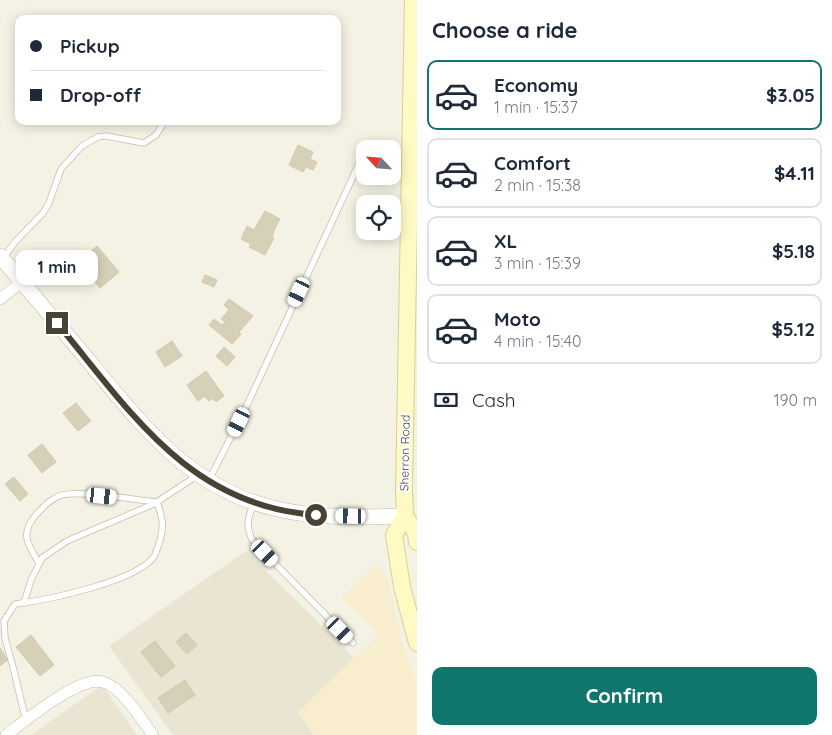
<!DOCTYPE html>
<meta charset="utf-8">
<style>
:root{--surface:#fff;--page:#f2f2f3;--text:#1f2937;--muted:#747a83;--line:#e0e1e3;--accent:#0f766e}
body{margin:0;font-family:Quicksand,sans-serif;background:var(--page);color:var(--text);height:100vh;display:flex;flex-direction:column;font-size:19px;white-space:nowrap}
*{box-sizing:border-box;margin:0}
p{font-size:16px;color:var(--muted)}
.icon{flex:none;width:28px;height:28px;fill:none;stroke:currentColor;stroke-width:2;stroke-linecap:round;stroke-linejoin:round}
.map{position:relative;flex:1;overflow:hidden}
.panel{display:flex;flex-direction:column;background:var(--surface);width:415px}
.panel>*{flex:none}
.top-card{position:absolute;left:15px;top:15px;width:326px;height:110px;border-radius:10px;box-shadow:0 2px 12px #0003;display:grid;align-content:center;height:110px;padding:0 15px;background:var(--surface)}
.needle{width:32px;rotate:296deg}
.controls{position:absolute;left:356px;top:140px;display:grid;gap:10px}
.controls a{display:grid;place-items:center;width:45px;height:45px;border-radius:10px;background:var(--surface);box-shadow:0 2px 12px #0003;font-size:25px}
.end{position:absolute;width:22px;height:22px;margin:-11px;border:6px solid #474234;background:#fff;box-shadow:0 0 0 2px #fff}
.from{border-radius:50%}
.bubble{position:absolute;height:35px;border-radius:10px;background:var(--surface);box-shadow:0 2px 12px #0003;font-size:16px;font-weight:700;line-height:35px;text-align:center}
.car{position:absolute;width:15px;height:30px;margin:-15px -8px;border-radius:6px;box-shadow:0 0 4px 1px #0007;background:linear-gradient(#fff 24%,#345 0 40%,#fff 0 76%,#345 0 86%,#fff 0)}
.top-card b{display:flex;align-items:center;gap:18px;height:48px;font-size:19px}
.top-card b+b{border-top:1px solid var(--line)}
.top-card i{width:12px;height:12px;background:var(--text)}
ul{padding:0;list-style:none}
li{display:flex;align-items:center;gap:15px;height:70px;margin:0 10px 8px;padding:0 5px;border:2px solid var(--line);border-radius:10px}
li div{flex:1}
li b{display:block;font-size:19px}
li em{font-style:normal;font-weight:700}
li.current{border-color:var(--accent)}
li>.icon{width:45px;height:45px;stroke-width:1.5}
h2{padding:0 15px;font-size:22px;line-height:60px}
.pay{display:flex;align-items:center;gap:12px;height:55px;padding:0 15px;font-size:19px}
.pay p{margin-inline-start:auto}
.button{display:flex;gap:10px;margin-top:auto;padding:10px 15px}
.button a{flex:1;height:58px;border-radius:10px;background:var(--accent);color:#fff;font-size:20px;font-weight:700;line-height:58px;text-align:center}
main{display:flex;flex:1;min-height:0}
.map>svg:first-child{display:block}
</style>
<main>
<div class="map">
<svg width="417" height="735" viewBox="0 0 417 735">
<rect width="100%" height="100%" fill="#f4f2e4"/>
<g fill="#e9e5d2">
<polygon points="246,551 354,658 298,712 314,735 173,735 109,646"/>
<polygon points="102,685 137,735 31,735"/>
</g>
<polygon fill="#f8edcd" points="377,565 387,575 402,641 417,685 417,735 314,735 298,712 379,635 342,597"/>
<g fill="#d7d0b9" stroke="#d2c9ab">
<polygon points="298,145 313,152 310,159 317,162 313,170 306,167 303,172 289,165"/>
<polygon points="265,211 280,219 274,230 272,237 274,238 265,255 249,247 251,244 241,239 247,226 254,230"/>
<polygon points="97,246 119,272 100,288 79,262"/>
<polygon points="205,275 217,280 214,287 202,282"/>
<polygon points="229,299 253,316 239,332 241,334 232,344 209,325 214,319 222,325 225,322 221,319 229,310 224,305"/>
<polygon points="172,341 182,356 165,367 156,352"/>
<polygon points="224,347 235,357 227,366 216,356"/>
<polygon points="206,371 224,396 216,402 213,398 209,401 205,396 198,401 187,385"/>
<polygon points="76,403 91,421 78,431 63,413"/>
<polygon points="42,444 56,462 42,473 28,455"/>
<polygon points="14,477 28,494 20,501 5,484"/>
<polygon points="186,633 197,645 187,654 176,642"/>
<polygon points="31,635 54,665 40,676 16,647"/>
<polygon points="155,641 175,666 161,677 141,652"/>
<polygon points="0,648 8,660 0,666"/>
<polygon points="185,680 195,695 168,713 158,698"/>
</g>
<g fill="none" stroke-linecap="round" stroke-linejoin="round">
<g stroke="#c3bea9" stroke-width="7">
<g id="service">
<polyline points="4,257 15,242 43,213 49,203 61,169 82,146 98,137 106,136 144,143 156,135 165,121"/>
<polyline points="209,480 247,405 363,155"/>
<path d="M254,503c-6,14 -9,24 -1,38l100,102"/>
<path d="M39,563c-11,-18 -19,-29 -4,-47 8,-9 15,-17 27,-21 17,-5 74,5 95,7"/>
<polyline points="24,603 31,580 42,558 67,541 156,503"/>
<path d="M26,721l-13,-54 -8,-29 -1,-17 11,-17c33,-4 118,-22 138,-46 3,-3 3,-8 5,-11 6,-19 6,-25 -1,-45l41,-27"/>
</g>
</g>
<g stroke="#c3bea9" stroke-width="12">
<g id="minor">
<polyline points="0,299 22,282"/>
<path d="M6,735c19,-14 74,-60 97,-53 19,5 38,37 50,53"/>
</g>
</g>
<g stroke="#c3bea9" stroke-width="16">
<path id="tertiary" d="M0,256c28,33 55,65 83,98 54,65 103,133 190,154 43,11 88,9 132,8"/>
</g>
<g stroke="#d8d18f" stroke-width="18">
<g id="secondary">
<polyline points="413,0 404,491 405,516 416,533 417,542"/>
<polyline points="405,516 394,535 402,587 417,643"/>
</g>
</g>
<use href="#service" stroke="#fff" stroke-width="5.5"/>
<use href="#minor" stroke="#fff" stroke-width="11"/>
<use href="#tertiary" stroke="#fff" stroke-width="15"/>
<use href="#secondary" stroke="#fffac4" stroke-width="16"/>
</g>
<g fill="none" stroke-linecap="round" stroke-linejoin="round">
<path stroke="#474234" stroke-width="6" d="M57,323c74,89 132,183 259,192"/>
</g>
<g text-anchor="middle" stroke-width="4" stroke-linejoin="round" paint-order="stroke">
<g font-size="12" fill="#474234" stroke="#fff">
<text transform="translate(405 453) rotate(-89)" y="4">Sherron Road</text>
</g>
</g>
</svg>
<div class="controls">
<a><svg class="needle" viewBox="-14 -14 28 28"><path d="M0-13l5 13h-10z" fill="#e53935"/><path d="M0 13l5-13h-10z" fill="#747a83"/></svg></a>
<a><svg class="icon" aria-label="locate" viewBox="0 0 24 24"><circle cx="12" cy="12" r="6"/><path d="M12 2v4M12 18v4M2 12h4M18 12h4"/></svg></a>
</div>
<i class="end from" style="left:316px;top:515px"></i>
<i class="end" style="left:57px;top:323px"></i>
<div class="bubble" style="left:16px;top:250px;width:82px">1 min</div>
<i class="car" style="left:299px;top:292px;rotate:205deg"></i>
<i class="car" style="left:239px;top:422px;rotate:206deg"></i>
<i class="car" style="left:102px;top:496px;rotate:96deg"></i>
<i class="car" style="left:351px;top:516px;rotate:271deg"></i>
<i class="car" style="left:265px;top:553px;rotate:136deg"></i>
<i class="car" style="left:340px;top:630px;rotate:136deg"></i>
<div class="top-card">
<b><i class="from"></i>Pickup</b>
<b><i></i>Drop-off</b>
</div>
</div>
<section class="panel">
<h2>Choose a ride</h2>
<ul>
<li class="current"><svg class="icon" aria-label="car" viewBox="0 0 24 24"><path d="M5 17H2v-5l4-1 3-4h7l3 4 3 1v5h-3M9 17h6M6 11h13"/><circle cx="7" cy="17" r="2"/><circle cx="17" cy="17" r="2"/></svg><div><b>Economy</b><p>1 min · 15:37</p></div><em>$3.05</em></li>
<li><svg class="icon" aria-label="car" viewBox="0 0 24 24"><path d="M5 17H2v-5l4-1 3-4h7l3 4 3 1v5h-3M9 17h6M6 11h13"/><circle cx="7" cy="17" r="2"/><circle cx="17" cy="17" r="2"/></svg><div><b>Comfort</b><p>2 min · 15:38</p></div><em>$4.11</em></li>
<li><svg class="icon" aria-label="car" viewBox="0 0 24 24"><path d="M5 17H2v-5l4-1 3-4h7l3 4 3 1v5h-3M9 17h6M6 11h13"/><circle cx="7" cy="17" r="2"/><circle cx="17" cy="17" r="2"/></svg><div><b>XL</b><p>3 min · 15:39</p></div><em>$5.18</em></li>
<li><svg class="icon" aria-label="car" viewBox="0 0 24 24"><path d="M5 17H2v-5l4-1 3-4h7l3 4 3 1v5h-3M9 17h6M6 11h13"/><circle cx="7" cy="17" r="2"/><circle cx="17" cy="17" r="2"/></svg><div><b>Moto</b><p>4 min · 15:40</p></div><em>$5.12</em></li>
</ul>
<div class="pay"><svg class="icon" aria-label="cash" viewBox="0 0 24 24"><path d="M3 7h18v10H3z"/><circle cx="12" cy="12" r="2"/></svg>Cash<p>190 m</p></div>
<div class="button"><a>Confirm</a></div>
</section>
</main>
